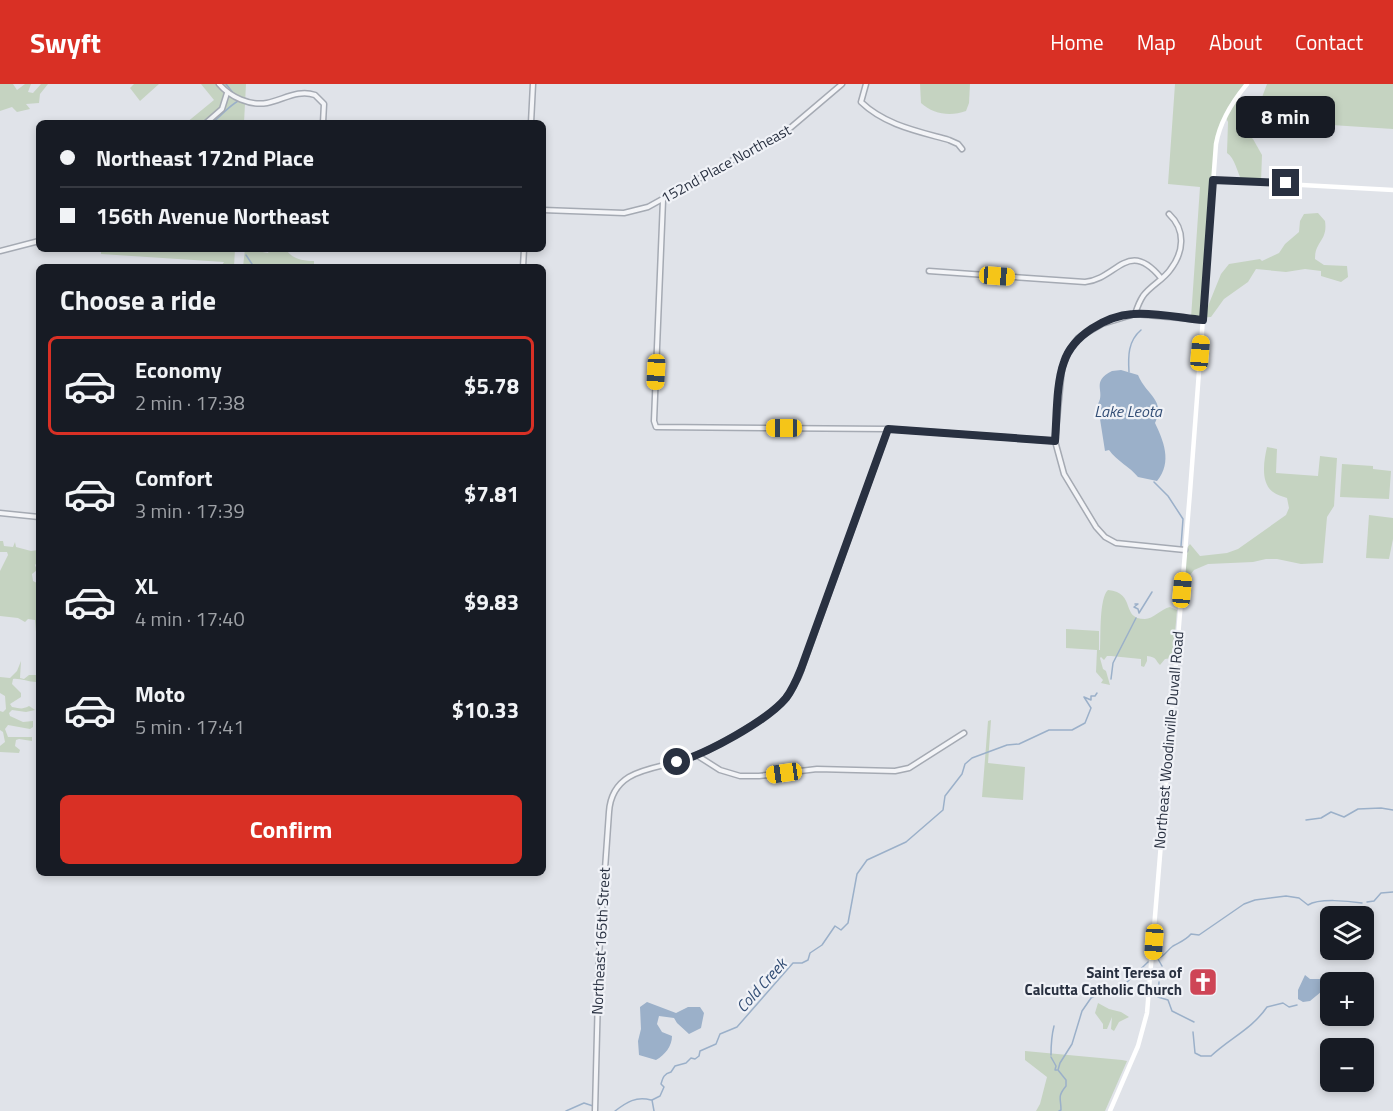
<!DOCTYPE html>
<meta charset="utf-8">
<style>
:root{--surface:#171b24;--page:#20242c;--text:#f1f3f6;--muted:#9ea1a6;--line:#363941;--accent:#d93025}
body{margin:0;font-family:"Titillium Web",sans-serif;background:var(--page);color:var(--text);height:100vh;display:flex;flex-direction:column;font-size:22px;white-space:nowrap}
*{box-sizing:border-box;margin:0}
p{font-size:20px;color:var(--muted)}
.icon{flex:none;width:33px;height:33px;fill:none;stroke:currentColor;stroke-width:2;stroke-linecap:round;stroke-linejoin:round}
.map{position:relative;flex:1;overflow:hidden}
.side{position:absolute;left:36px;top:180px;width:510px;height:612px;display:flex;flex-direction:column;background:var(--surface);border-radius:9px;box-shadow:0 3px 9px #0003}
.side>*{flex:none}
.hud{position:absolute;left:36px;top:36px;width:510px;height:132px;border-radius:9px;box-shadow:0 3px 9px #0003;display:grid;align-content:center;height:132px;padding:0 24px;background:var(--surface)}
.buttons{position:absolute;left:1320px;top:822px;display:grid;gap:12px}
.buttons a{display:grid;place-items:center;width:54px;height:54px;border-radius:9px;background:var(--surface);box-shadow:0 3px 9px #0003;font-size:30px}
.end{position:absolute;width:27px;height:27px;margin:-14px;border:8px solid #293141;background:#fff;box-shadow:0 0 0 3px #fff}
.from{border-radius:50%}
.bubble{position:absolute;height:42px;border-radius:9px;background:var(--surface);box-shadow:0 3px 9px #0003;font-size:20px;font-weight:700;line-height:42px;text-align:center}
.car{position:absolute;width:18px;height:36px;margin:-18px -9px;border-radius:8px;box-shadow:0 0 4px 2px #0007;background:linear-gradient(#f5c518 24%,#345 0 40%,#f5c518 0 76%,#345 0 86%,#f5c518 0)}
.hud b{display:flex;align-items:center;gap:21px;height:57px;font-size:22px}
.hud b+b{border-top:2px solid var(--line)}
.hud i{width:15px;height:15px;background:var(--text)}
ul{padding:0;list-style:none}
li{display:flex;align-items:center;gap:18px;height:99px;margin:0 12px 9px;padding:0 12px;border:3px solid transparent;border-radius:9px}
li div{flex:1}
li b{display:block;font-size:22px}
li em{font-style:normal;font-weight:700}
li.on{border-color:var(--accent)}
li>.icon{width:54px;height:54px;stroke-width:1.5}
h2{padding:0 24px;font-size:27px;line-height:72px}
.cta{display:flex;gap:12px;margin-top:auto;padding:12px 24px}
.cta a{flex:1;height:69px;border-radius:9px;background:var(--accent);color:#fff;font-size:24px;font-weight:700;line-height:69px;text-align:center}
header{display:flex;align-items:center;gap:36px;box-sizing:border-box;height:84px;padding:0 30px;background:var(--accent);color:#fff}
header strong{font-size:28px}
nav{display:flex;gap:33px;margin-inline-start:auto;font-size:21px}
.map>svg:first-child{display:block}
</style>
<header>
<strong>Swyft</strong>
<nav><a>Home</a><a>Map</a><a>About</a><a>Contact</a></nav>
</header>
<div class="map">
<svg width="1393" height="1027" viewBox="0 0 1393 1027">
<rect width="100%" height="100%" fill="#e0e3e9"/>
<g fill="#c5d3c1">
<polygon points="0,0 13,0 17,6 25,0 31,0 28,8 33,9 41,0 48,0 40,10 39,19 26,20 30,25 17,28 12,23 0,27"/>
<polygon points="134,0 159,0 140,17 130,4"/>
<polygon points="201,0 246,0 244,39 186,39 214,16"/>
<path d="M920,0h50l-1,19 -3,8c-16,6 -33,3 -45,-8z"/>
<path d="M1175,0h72l-12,15 22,-1 4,2 6,-16h126v45l-139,-9c-6,3 -9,5 -9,12l8,7 9,16 -1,27 -19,-1c-5,-9 -7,-23 -15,-28l1,-31 -3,-6 -8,21 -13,179 17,-42 8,-10 31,-5 2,2 17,-8 6,-9 14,-12 1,-11 4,-7 14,-1 7,8c3,20 -10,20 -10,38l9,6 23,1 1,11 -7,5 -20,-6v-5l-16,-2 -19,3 -30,-3 -8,13 -24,17 -13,18 -20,1 9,-131 -32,-3z"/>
<polygon points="101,165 235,165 234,183 221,183 224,178 101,170"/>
<path d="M245,165l23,4 2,-4h16c5,10 18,12 28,12v6h-71z"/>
<path d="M1267,363l10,2 -1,24 42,3 2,-20 17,2 -3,48 -7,11 -4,46 -22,1 -24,-5h-11l-13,3 -45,2 -14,6 -10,13 3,-35 3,-4 10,12 27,-3 11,-4 48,-34 3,-7 -2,-10c-5,-2 -10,-3 -14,-6 -13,-9 -9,-32 -6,-45z"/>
<polygon points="1342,380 1373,382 1373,385 1391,387 1389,415 1340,413"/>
<polygon points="1369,431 1393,434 1393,455 1389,475 1366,474"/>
<polygon points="0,457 3,457 4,462 13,463 15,458 16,463 31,467 38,466 39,461 39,477 35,481 37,486 32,490 33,497 39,500 39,561 37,560 35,536 28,535 25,538 18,534 0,532 0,487 8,471 7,468 0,468"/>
<path d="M1108,506c29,3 12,29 37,29 8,0 16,-10 25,-12l7,3 -4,46 -1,2 -7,1 -5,6c-5,-5 -3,-8 -13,-9v5l-3,6 -3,-1v-7l-30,-3h-4l-3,4 -3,-3 -1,1 3,11 3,2 4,14 -9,-2 2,-3 -7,-8 1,-22 -31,-2v-19l33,2v19h1c1,-14 -1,-52 8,-60z"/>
<path d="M21,577l-1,17 4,1 5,-4h8l-1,7c-7,0 -17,-4 -23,-3l-1,5 9,9v4l-11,7 2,3c8,1 9,3 17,-1l6,4 -9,2 -14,-2 -3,3 1,3 13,6 10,-1v6l-3,2 -22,-4 -3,4 3,8h24v4l-13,-2 -3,1 -1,6 5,4 -1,3 -19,-1v-6l5,-4 -2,-10 -3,-2v-19l3,1 3,-3 -1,-13 -5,-3v-16l10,1 7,-7z"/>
<polygon points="991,636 988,679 1025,683 1023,716 982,713 988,637"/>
<polygon points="1098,919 1109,925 1121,928 1129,933 1119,938 1114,947 1111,945 1112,933 1107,945 1103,945 1103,940 1095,929"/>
<polygon points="1025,967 1122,976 1127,977 1105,1027 1036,1027 1040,1020 1047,993 1025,976"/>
</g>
<g fill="#9bb0c9">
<path d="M1112,287l9,-1 17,5c9,21 28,25 17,48 8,17 18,39 2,58l-19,-4c-8,-10 -21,-16 -29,-27l-4,1 -5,-32 1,-15h-3c8,-13 -8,-22 14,-33z"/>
<polygon points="1305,891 1310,895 1333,895 1333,898 1310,917 1303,918 1298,915 1298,906"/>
<path d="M647,918l29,11 12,-6h12l4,6 -3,15 -12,6 -12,-11 -3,-5 -15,-2 -2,8 5,8 10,4c0,10 -7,19 -16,24l-17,-5 -1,-14 3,-12 -1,-22z"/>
</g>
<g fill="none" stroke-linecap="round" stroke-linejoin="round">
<g stroke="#9bb0c9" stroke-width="1.5">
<polyline points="226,0 234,10"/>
<path d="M212,39c9,-7 17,-17 26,-22"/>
<polyline points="246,171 254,183"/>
<path d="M1129,288c-1,-16 -1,-31 12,-42"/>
<polyline points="1154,398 1168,412 1183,435 1181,462"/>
<polyline points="1135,520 1138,520 1134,523 1138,525 1139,529 1152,508"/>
<polyline points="1111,595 1113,579 1136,534"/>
<polyline points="1306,736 1321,734 1331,728 1344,733 1358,725 1381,724 1393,726"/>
<polyline points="1367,818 1374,817 1381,809 1393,808"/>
<path d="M1156,875c9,-2 10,-8 17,-13 7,-4 13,-6 18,-12l8,1 45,-31 11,-4 31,-4 13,2 9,7c11,-7 41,-4 54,-2"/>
<polyline points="1158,875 1162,882"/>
<polyline points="1159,898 1158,913 1168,916 1172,927 1194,938"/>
<path d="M1193,948l2,21 6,3h10c19,-18 41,-27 56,-49l16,-4 6,4 8,-2"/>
<path d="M1051,971c0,-10 1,-21 3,-29"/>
<polyline points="1051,973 1056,982 1055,986 1057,986"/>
<path d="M652,1016l8,-4 4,-9 -3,-3c2,-7 3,-10 10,-12l4,-6 11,-3 5,-5 4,1 4,-3 1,-5 16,-7 4,-10 17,-7 56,-64h9l6,-3 2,-7 12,-8 13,-19 6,4 7,-7 9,-49 10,-14 39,-18 37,-32 2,-14 17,-22 3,-10 7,-6 35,-13 12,-1 30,-14h23l13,-7 6,-15 -7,-11 7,3v-4h4l2,-3"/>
<polyline points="652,1016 654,1027"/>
<polyline points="566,1027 584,1019 593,1022"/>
<path d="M615,1027c12,-9 21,-15 36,-11"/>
<path d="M1059,1027l2,-1c0,-12 -4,-13 5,-24v-6l-8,-10 2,-7 12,-19 10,-33 9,-13 13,-8 22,-7 22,-21"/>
</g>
<g stroke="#a5aab3" stroke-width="7">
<g id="tertiary">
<path d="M219,0c11,13 31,22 48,19 16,-3 31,-14 48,-8l9,9 -1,19"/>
<path d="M866,0l-5,18c24,23 56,29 88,38l9,4 4,5"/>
<polyline points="206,39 222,25 227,9"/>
<polyline points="531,39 533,0"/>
<polyline points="663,116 654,337 656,343 888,345 1055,357"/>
<polyline points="543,126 624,129 648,123 789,45 842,0"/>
<polyline points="0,167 39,157"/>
<polyline points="523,183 524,165"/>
<path d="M929,187l156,11c32,-3 43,-44 76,-4"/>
<path d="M1135,230c2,-6 4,-12 8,-18 7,-10 20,-16 27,-26 14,-18 16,-40 -1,-56"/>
<polyline points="0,429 39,433"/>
<polyline points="1185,466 1116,459 1105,453 1096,443 1064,390 1055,357 1062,284 1069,266 1078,254 1102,240 1135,230 1203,236"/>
<polyline points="698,672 720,686 740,692 759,692 817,685 895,687 909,684 964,649"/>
<path d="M595,1027l4,-156 10,-143c1,-15 7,-27 20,-35 17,-10 38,-11 57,-18 25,-8 81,-40 99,-59 6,-7 10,-16 14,-24l89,-247"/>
</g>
</g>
<use href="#tertiary" stroke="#f3f4f7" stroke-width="4"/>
<g stroke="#fff" stroke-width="4.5">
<polyline points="1213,96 1393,106"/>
<path d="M1110,1027l28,-65 9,-33 43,-521 26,-348c4,-23 16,-42 31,-60"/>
</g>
</g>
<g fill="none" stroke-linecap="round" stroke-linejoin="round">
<path stroke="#293141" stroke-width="8" d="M677,678c29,-8 90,-41 109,-64 7,-9 11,-19 15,-29l87,-240 167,12c2,-24 1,-57 9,-79 9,-27 42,-46 69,-48 20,-2 49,4 70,6l10,-140 73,3"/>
</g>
<defs>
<g id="church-square" transform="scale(1.5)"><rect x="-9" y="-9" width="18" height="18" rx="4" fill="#ce4556" stroke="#f0f2f7"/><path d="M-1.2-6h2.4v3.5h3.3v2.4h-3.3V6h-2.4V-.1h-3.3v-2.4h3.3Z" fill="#fff"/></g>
</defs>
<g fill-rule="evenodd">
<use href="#church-square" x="1203" y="898"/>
</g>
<g text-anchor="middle" stroke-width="4.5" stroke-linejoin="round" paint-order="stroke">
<g font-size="15" fill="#293141" stroke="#f0f2f7">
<text transform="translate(726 80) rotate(-29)" y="5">152nd Place Northeast</text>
<text transform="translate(1169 656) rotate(-85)" y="5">Northeast Woodinville Duvall Road</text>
<text transform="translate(601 857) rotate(-87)" y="5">Northeast 165th Street</text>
</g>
<g font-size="15" font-weight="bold" fill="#293141" stroke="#f0f2f7" text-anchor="end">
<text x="1182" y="894">Saint Teresa of<tspan x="1182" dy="17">Calcutta Catholic Church</tspan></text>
</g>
<g font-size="16" font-style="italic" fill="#334e75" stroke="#f0f2f7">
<text x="1128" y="333">Lake Leota</text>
<text transform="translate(761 901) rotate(-48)" y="6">Cold Creek</text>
</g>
</g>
</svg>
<div class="buttons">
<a><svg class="icon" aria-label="layers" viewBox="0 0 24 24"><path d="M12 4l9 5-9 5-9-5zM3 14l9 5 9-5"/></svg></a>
<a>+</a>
<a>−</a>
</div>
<i class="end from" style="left:677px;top:678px"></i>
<i class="end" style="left:1286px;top:99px"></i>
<div class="bubble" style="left:1236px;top:12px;width:99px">8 min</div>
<i class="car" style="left:997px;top:192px;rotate:94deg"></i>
<i class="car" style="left:1200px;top:269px;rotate:5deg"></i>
<i class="car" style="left:656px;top:288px;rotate:183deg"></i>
<i class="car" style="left:784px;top:344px;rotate:270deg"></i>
<i class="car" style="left:1182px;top:506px;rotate:5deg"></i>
<i class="car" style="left:784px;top:689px;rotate:262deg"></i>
<i class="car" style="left:1154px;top:858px;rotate:184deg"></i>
<div class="hud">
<b><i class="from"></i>Northeast 172nd Place</b>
<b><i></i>156th Avenue Northeast</b>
</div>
<section class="side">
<h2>Choose a ride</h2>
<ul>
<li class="on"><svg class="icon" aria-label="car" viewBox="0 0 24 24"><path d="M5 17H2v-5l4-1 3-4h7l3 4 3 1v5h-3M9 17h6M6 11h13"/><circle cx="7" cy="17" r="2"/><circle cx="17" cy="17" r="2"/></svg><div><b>Economy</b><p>2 min · 17:38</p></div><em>$5.78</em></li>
<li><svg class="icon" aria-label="car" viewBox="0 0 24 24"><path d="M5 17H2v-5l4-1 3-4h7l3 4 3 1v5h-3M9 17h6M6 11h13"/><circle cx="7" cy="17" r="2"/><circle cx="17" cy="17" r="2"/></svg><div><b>Comfort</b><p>3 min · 17:39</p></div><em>$7.81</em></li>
<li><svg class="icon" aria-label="car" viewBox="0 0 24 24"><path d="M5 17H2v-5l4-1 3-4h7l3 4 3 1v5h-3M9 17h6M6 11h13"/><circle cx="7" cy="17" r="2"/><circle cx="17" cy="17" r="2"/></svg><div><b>XL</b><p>4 min · 17:40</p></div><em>$9.83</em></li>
<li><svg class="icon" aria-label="car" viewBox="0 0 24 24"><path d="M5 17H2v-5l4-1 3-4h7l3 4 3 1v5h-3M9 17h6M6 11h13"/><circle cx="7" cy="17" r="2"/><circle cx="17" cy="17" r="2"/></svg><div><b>Moto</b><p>5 min · 17:41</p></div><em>$10.33</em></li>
</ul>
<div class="cta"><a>Confirm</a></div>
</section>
</div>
